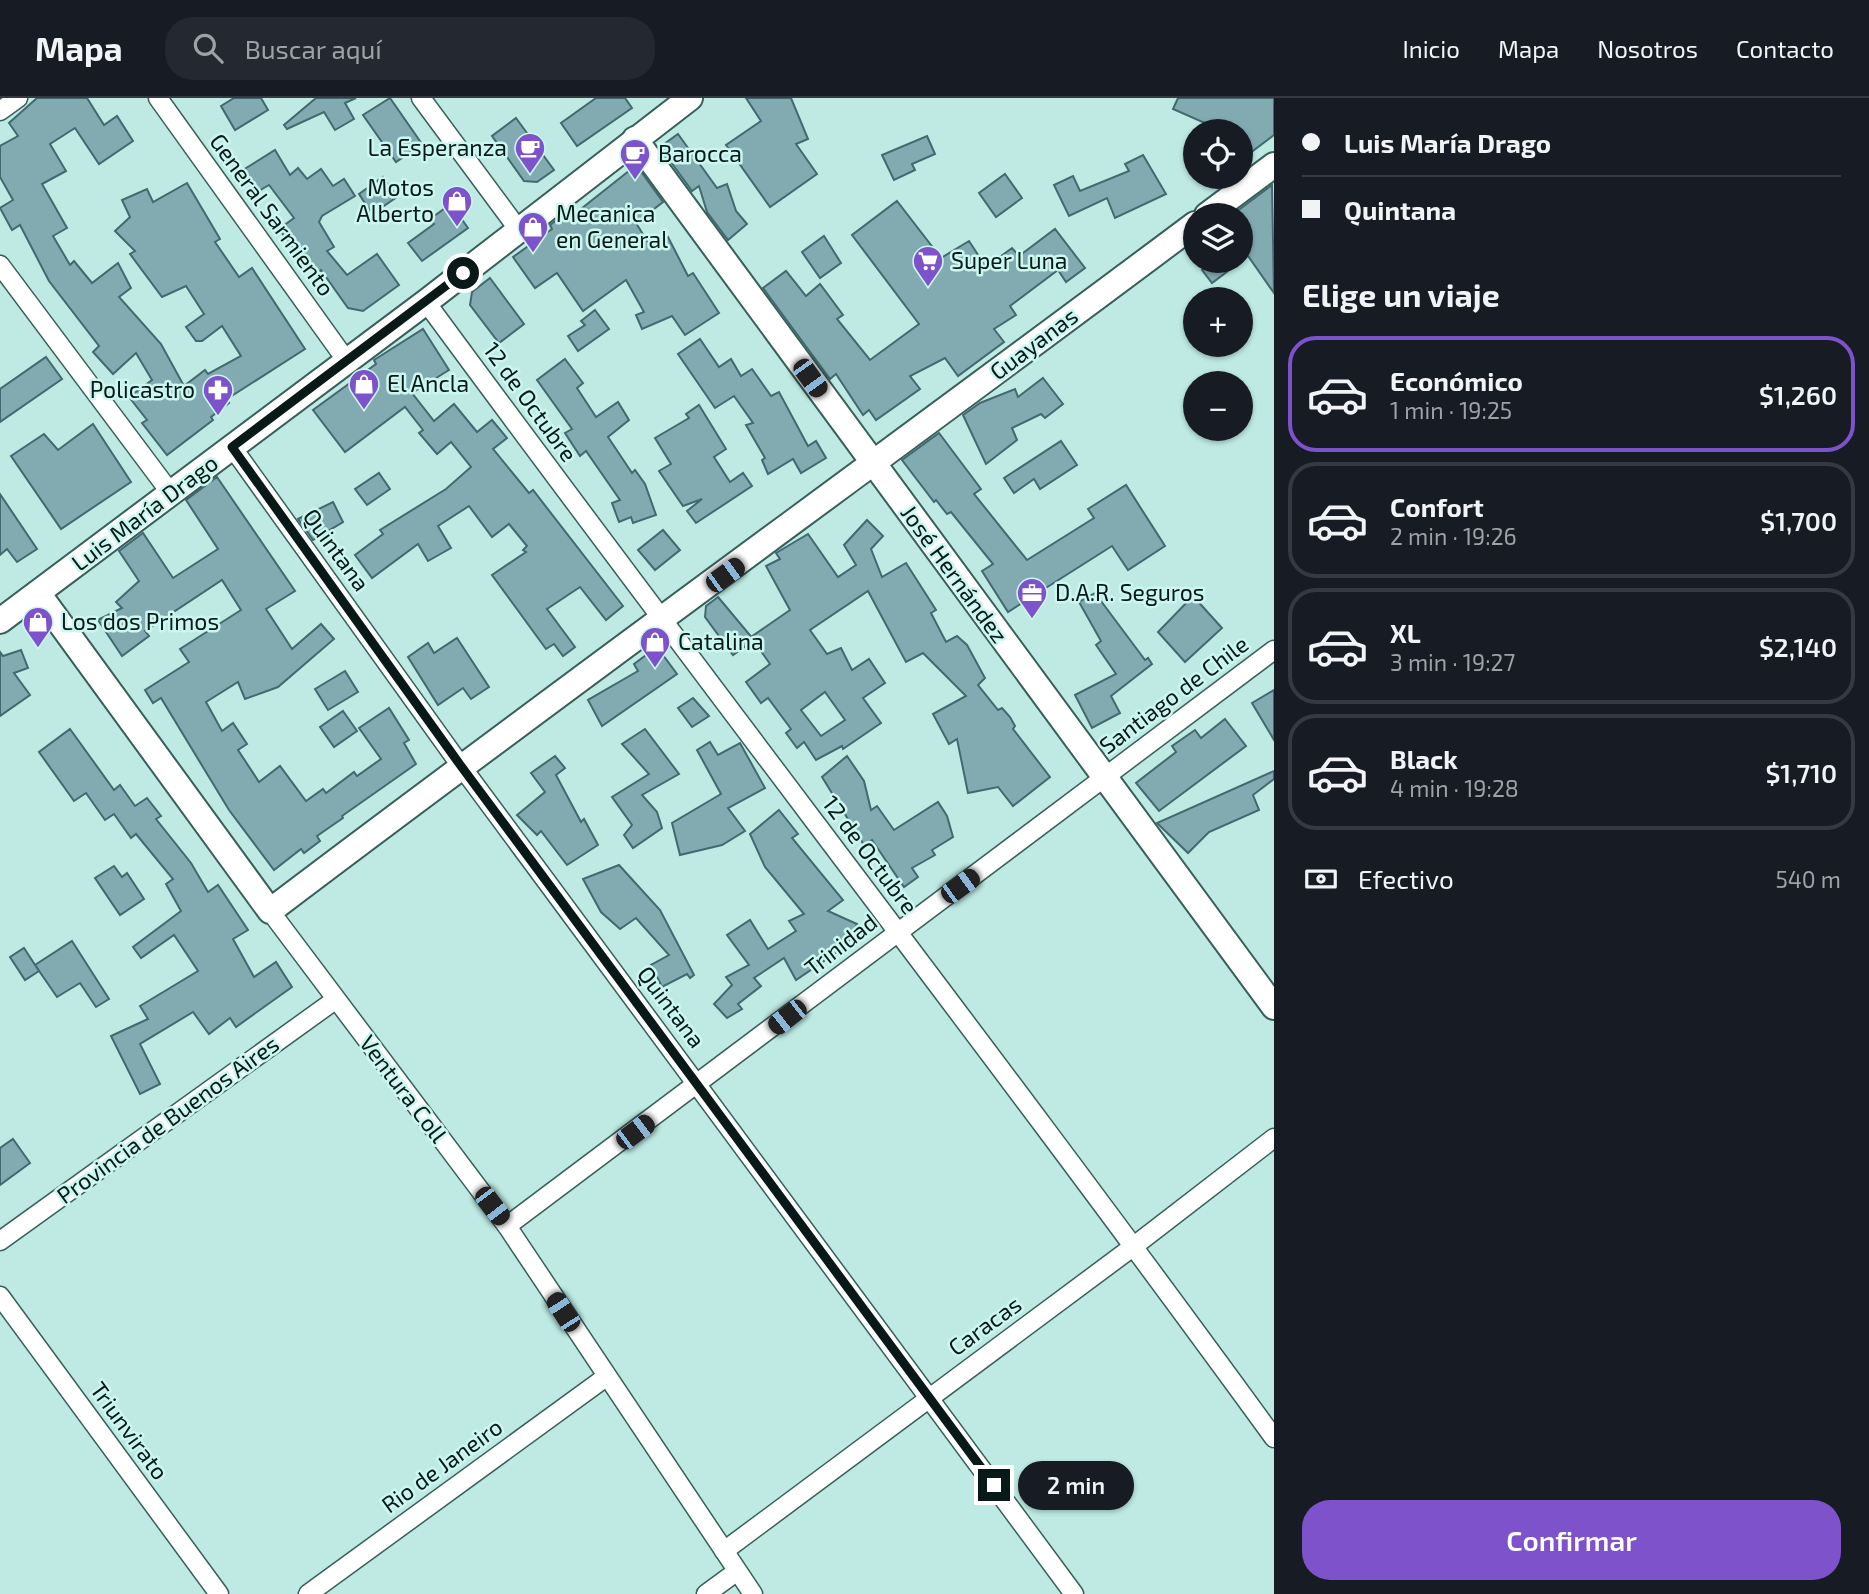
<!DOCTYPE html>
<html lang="es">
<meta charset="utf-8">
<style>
:root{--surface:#171b24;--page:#242831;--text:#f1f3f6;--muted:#9ea1a6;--line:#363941;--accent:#7e52cb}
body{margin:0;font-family:"Exo 2",sans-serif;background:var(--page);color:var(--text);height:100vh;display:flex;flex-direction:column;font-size:26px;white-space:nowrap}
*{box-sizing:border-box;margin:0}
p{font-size:23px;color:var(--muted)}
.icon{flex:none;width:38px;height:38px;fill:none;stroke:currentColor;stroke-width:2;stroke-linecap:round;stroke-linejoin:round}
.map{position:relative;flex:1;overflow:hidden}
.side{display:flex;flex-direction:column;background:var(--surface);width:595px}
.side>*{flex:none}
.top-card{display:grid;align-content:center;height:154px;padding:0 28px;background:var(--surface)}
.controls{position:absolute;left:1183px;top:21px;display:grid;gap:14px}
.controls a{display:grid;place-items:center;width:70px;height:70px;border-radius:50%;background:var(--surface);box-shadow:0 2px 5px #0004;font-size:35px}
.end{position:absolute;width:32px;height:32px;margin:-16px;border:9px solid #091917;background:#fff;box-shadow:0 0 0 4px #fff}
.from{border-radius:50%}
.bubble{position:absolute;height:49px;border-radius:24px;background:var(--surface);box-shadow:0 2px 5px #0004;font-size:23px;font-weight:600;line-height:49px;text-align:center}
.car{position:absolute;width:21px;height:42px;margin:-21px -10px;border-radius:9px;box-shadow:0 0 5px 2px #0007;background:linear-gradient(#222 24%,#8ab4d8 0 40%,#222 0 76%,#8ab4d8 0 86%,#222 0)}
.top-card b{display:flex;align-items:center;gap:24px;height:66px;font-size:26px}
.top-card b+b{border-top:2px solid var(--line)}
.top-card i{width:18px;height:18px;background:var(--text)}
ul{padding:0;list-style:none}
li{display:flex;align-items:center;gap:21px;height:116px;margin:0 14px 10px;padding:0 14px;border:4px solid var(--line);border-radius:28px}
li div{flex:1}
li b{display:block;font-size:26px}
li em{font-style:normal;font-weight:600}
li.active{border-color:var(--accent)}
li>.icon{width:63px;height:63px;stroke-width:1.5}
h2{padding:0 28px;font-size:32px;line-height:84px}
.pay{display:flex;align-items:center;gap:18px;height:77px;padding:0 28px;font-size:26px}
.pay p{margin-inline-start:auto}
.button{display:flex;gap:14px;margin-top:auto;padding:14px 28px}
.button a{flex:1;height:80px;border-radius:28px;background:var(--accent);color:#fff;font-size:28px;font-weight:600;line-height:80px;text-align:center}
header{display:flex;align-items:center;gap:42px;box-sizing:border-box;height:98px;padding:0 35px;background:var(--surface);border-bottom:2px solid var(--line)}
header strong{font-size:33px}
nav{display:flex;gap:38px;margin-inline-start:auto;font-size:24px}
.search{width:490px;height:63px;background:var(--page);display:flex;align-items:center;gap:18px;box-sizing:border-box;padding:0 24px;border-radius:28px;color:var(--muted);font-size:26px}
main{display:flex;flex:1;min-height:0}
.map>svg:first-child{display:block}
</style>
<header>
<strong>Mapa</strong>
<div class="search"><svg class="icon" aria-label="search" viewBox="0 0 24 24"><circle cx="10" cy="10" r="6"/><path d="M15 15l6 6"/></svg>Buscar aquí</div>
<nav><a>Inicio</a><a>Mapa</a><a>Nosotros</a><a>Contacto</a></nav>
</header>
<main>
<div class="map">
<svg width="1274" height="1496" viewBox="0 0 1274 1496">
<rect width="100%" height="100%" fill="#beeae3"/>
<g fill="#82abb1" stroke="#41696f" stroke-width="2" fill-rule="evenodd">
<polygon points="37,0 87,0 104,27 117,18 133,43 99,66 75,30 50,46 66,73 42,86 67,130 53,138 70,167 74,163 92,185 118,165 131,190 119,199 161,246 184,288 205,272 208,276 241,258 222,228 202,243 196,243 186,229 204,216 186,188 162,199 130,156 135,153 115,133 130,119 122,102 147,91 153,104 187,85 220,141 215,144 239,179 252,170 305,251 227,301 229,305 211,319 213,322 167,357 142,325 147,322 129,299 152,282 136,255 113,276 93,254 99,248 49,183 20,127 12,132 0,110 13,102 0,79 0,48 18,38 9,25"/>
<polygon points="234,0 261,0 268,12 235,32 221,8"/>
<polygon points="316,0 356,0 345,5 354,21 335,32 324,14 287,31 284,27"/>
<polygon points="390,0 422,46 396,64 363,17"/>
<polygon points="596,0 625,0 632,10 577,48 561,25"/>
<polygon points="746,0 791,0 808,41 796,46 817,76 770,109 726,47 761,23"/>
<polygon points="1178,0 1274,0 1274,37 1241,62 1241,33 1211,33 1205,25 1173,11"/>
<polygon points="516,20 554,72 537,84 524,83 492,38"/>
<polygon points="678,36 717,90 727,86 736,113 747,126 728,142 707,114 699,88 692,93 660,49"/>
<polygon points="927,38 935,56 912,66 915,72 894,82 882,57"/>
<polygon points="275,52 290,77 298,70 307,81 321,71 333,88 344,81 355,98 322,118 319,124 334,149 327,153 347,177 377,156 399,187 363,213 348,210 321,172 317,176 308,165 305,166 279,131 294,120 269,87 257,94 243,72"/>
<polygon points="1143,57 1166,96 1115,120 1107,100 1069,118 1054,87 1073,78 1080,93 1129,73 1125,66"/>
<polygon points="630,72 642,75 663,104 636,125 649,146 668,139 688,178 693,175 719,215 685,237 672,218 642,231 636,217 644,214 626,182 583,213 557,175 535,190 513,159 552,131 550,127 569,113 572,118"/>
<polygon points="1005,76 1022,100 996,119 979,95"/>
<polygon points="383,79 397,99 372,116 359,96"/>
<polygon points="1272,87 1274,195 1248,158 1212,185 1202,172 1214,163 1241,163 1241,117 1232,117"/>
<polygon points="897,103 941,160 969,143 986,169 1012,150 1019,158 1055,131 1085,170 1066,184 1058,172 1010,208 1016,217 994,231 1004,244 958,278 945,260 910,278 920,291 876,322 869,312 863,317 836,276 830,281 763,190 786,173 806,198 820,186 843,217 837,221 870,262 919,226 852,137"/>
<polygon points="451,106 468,130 422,163 408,145 434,126 430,121"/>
<polygon points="824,138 841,165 820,180 802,154"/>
<polygon points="490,180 524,226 499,245 470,207 472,194"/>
<polygon points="595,212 609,231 578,253 568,238 585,227 581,223"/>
<polygon points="423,231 449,272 412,295 434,323 454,306 477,334 492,322 507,340 493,351 529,395 533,392 623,508 606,522 580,489 547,511 575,549 563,558 554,546 546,551 492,477 526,454 523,452 527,448 509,426 492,439 469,408 438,428 451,450 428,463 418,446 372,480 355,457 383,436 380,432 446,391 471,369 451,344 437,356 419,335 423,332 405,309 345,354 313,312 376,266 374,262"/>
<polygon points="700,241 719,269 731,261 741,278 752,271 771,298 779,294 808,348 816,343 826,360 801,375 793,361 768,376 762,362 765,360 746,327 753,325 734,298 715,310 678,256"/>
<polygon points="46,259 62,281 0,324 0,291"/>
<polygon points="565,261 583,285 577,290 596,319 618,304 629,322 608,339 632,375 635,372 645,386 656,417 633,425 631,419 619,424 612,405 620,402 586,353 580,358 565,335 572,331 537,282"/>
<polygon points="1043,280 1063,306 1045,320 1041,316 1012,330 1017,342 986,366 963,317 980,305 1015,291 1018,299"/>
<polygon points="699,307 726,351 714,359 730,384 743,375 752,388 696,425 687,413 702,401 683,408 659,373 671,366 655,340 689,320 686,316"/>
<polygon points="93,326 131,384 61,431 11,358 44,336 58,352"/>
<polygon points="939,335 981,391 974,396 1027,462 1094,420 1088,411 1126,387 1165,448 1128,472 1112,448 1008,514 982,473 993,466 951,414 947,416 936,402 934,404 902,362"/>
<polygon points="1061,343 1077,367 1040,391 1034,381 1014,395 1004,380"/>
<polygon points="379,375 390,391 367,407 355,391"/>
<polygon points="217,379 295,493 266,511 292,551 321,526 334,541 278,589 245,601 238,584 206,604 222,633 233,625 247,646 238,652 259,684 280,668 306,703 323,691 326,695 354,674 357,678 381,661 359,630 389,610 409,642 404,645 416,666 342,718 343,720 317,738 320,743 304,755 301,751 274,772 229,712 161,600 153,605 145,592 189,564 180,551 241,512 222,482 145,533 149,538 122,558 98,522 122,510 116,504 139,483 119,453 143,435 173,480 218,451 186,402"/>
<polygon points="0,396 37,451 17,464 7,451 0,457"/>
<polygon points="333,404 343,424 313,442 298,421"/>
<path d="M867,422l16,16 -12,13 11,28 24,-14 30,47 -5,3 15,29 11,-6 10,9 18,33 -7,7 20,25 4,-2 8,9 5,9 -2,3 37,48 -37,29 -15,-19 -30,6 -11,-54 -8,5 -16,-30 33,-18 -43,-43 -17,9 -38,-71 -58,39 17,24 14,-6 11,22 17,-11 16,24 -22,15 18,25 -38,26 -1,-3 -26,14 -12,-18 -7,6 -11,-15 5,-4 -23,-31 -7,5 -15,-21 24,-18 -19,-27 39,-27 -24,-44 14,-7 -4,-6 32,-19 30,43 18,-12 -12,-20zM825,594l20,28 -24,16 -20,-26z"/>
<polygon points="663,432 680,452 655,472 638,452"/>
<polygon points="1095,495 1145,562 1148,560 1152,566 1111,598 1120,615 1092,630 1075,597 1116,576 1096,547 1101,543 1079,504"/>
<polygon points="1193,498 1222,530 1185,564 1158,534"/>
<polygon points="718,499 754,542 733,557 705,519 706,508"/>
<polygon points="457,540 489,589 471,601 463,590 438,607 408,559 428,545 434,555"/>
<polygon points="657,549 677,576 602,628 588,602 638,573 634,566"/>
<polygon points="21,552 28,570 14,575 30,597 0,618 0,554 3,558"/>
<polygon points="345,573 358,594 328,612 315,591"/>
<polygon points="1274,592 1274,642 1252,605"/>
<polygon points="693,600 709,618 692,629 678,610"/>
<polygon points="343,613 357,633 334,649 320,629"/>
<polygon points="1225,621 1246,648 1159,713 1136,685 1176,654 1172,648 1195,632 1201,640"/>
<polygon points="70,631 114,692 120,687 135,708 147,700 161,718 156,721 191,765 208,794 218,787 248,832 233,841 254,879 276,864 292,889 236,929 230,920 209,936 193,914 140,946 160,986 140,996 111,938 148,921 140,908 198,873 174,837 141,860 133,849 181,813 166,786 173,781 136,736 131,740 114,716 105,722 86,695 74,703 39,654"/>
<polygon points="645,631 679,676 642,697 657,714 662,730 633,750 624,737 632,727 612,699 649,676 622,646"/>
<polygon points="710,644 718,657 740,645 765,690 728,710 745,733 722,747 680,757 672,725 721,696 697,652"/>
<polygon points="555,658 565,670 556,677 581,724 584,721 598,747 567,767 541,733 537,737 517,717 545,694 531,675"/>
<polygon points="847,658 864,683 871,712 877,708 894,732 938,704 947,718 953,739 932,752 935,757 912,770 918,779 904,789 872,742 864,747 822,679"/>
<polygon points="1274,673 1274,681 1253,697 1259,712 1209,734 1188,755 1157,725"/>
<polygon points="779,712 798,736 792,740 843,802 828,813 857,826 846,848 796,882 784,860 754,880 761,888 738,906 742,911 727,920 714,906 732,887 726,879 749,867 727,837 750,822 768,851 796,833 789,823 804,816 765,769 750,736"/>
<polygon points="619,767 660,812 694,877 690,880 687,876 662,889 651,867 669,857 636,820 620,831 601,814 583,781"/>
<polygon points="114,768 122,779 127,775 144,801 120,817 95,780"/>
<polygon points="72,843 109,901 96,909 80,885 57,899 35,867"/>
<polygon points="24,850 39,873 25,882 10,859"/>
<polygon points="13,1041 30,1065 0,1087 0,1050"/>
</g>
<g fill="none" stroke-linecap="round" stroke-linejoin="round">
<g stroke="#385f5a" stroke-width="21">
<g id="street">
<polyline points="158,0 346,262"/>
<polyline points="421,0 518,131"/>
<polyline points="0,13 18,0"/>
<polyline points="0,167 170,394"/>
<path d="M426,204c280,381 570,754 848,1136"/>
<polyline points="232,349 461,668 1074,1496"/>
<polyline points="270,813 507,1128 753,1496"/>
<polyline points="507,1128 1274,552"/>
<polyline points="0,1143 335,902"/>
<polyline points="0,1198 219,1496"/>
<polyline points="724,1453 1134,1148 1274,1040"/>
<polyline points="308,1496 606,1279"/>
<polyline points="706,1496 736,1474"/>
</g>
</g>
<g stroke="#385f5a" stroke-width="28">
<g id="secondary">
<polyline points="635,41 1274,909"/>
<polyline points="1207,117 1274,67"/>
<path d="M38,495l232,318c306,-232 618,-457 925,-687"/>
<polyline points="0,523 426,204 690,0"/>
</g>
</g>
<use href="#street" stroke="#fff" stroke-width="18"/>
<use href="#secondary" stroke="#fff" stroke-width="24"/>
</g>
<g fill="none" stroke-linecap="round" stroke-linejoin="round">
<polyline stroke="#091917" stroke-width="9" points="463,175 232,349 461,668 994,1387"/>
</g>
<defs>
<g id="cafe-pin" transform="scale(1.575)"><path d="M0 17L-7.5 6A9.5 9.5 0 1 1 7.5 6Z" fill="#7e52cb" stroke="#cbf7f0"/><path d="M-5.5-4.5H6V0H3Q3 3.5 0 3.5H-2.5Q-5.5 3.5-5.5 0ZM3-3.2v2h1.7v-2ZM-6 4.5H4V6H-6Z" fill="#fff"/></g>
<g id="shop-pin" transform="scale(1.575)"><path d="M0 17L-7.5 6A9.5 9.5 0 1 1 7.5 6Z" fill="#7e52cb" stroke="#cbf7f0"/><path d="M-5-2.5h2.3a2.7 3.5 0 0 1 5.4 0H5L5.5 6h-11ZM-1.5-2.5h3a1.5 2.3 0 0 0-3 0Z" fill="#fff"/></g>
<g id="supermarket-pin" transform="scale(1.575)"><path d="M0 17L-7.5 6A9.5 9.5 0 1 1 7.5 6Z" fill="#7e52cb" stroke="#cbf7f0"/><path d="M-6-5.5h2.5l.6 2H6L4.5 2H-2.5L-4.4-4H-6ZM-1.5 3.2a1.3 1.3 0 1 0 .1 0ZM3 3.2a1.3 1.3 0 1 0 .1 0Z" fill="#fff"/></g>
<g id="pharmacy-pin" transform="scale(1.575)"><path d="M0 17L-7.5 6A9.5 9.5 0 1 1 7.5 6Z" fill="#7e52cb" stroke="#cbf7f0"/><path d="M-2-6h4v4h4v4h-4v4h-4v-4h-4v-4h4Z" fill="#fff"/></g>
<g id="office-pin" transform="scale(1.575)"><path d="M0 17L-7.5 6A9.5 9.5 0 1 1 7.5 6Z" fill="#7e52cb" stroke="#cbf7f0"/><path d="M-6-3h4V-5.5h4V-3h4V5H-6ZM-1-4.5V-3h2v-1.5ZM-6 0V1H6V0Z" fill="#fff"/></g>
</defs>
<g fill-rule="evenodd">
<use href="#cafe-pin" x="530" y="50"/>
<use href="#cafe-pin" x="635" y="56"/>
<use href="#shop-pin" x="457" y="103"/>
<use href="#shop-pin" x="533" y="129"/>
<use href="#supermarket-pin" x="928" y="163"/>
<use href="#shop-pin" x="364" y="286"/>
<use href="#pharmacy-pin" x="218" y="292"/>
<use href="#office-pin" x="1032" y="495"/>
<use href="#shop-pin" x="38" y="524"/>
<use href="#shop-pin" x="655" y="544"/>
</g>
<g text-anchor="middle" stroke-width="5" stroke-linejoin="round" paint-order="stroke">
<g font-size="23" fill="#091917" stroke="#cbf7f0" text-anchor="start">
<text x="507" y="58" text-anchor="end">La Esperanza</text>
<text x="658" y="64">Barocca</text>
<text x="434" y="98" text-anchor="end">Motos<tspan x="434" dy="26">Alberto</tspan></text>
<text x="556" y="124">Mecanica<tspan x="556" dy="26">en General</tspan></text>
<text x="951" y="171">Super Luna</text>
<text x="387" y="294">El Ancla</text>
<text x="195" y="300" text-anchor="end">Policastro</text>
<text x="1055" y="503">D.A.R. Seguros</text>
<text x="61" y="532">Los dos Primos</text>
<text x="678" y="552">Catalina</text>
</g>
<g font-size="23" fill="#091917" stroke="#cbf7f0">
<text transform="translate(272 117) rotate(54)" y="8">General Sarmiento</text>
<text transform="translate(1034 246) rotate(-37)" y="8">Guayanas</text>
<text transform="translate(530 304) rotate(54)" y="8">12 de Octubre</text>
<text transform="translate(145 415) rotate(-37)" y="8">Luis María Drago</text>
<text transform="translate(336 452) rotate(54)" y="8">Quintana</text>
<text transform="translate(954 476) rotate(54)" y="8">José Hernández</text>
<text transform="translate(1174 597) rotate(-37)" y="8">Santiago de Chile</text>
<text transform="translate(870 757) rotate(53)" y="8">12 de Octubre</text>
<text transform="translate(841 847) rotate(-38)" y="8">Trinidad</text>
<text transform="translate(671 909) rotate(53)" y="8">Quintana</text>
<text transform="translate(403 991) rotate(53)" y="8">Ventura Coll</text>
<text transform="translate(168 1022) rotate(-36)" y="8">Provincia de Buenos Aires</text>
<text transform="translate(985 1228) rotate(-36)" y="8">Caracas</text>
<text transform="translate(129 1333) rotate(54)" y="8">Triunvirato</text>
<text transform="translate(442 1368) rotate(-36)" y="8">Rio de Janeiro</text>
</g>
</g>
</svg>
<div class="controls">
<a><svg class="icon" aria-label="locate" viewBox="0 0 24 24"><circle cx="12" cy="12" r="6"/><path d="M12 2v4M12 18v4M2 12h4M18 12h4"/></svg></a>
<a><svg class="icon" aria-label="layers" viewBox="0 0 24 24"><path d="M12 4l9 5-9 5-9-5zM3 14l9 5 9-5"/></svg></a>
<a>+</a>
<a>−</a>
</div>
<i class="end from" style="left:463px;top:175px"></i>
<i class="end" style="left:994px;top:1387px"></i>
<div class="bubble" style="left:1018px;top:1363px;width:116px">2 min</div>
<i class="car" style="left:810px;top:280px;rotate:144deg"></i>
<i class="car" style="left:725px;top:477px;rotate:54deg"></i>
<i class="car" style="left:960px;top:788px;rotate:54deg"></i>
<i class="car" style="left:787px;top:919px;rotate:232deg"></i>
<i class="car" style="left:635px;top:1034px;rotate:53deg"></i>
<i class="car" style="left:492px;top:1108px;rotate:143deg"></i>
<i class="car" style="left:563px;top:1214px;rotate:327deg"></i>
</div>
<section class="side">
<div class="top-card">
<b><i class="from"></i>Luis María Drago</b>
<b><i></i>Quintana</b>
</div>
<h2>Elige un viaje</h2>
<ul>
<li class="active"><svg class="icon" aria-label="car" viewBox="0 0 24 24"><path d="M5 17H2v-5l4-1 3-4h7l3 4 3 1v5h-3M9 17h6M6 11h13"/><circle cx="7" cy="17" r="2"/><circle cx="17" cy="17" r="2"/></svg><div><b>Económico</b><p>1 min · 19:25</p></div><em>$1,260</em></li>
<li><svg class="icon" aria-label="car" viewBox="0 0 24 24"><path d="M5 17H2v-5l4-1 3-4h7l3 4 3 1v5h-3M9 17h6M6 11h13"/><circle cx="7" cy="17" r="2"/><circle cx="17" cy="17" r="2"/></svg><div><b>Confort</b><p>2 min · 19:26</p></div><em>$1,700</em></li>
<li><svg class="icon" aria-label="car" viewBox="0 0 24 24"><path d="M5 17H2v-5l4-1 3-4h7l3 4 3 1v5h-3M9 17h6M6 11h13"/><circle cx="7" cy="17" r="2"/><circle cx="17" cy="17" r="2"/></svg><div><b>XL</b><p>3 min · 19:27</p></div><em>$2,140</em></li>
<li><svg class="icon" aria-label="car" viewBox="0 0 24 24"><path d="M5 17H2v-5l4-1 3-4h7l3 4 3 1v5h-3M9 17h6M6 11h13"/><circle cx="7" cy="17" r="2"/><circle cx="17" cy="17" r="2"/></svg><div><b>Black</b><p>4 min · 19:28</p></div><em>$1,710</em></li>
</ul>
<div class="pay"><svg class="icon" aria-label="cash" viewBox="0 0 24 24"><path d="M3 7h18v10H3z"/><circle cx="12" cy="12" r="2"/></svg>Efectivo<p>540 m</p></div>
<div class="button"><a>Confirmar</a></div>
</section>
</main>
